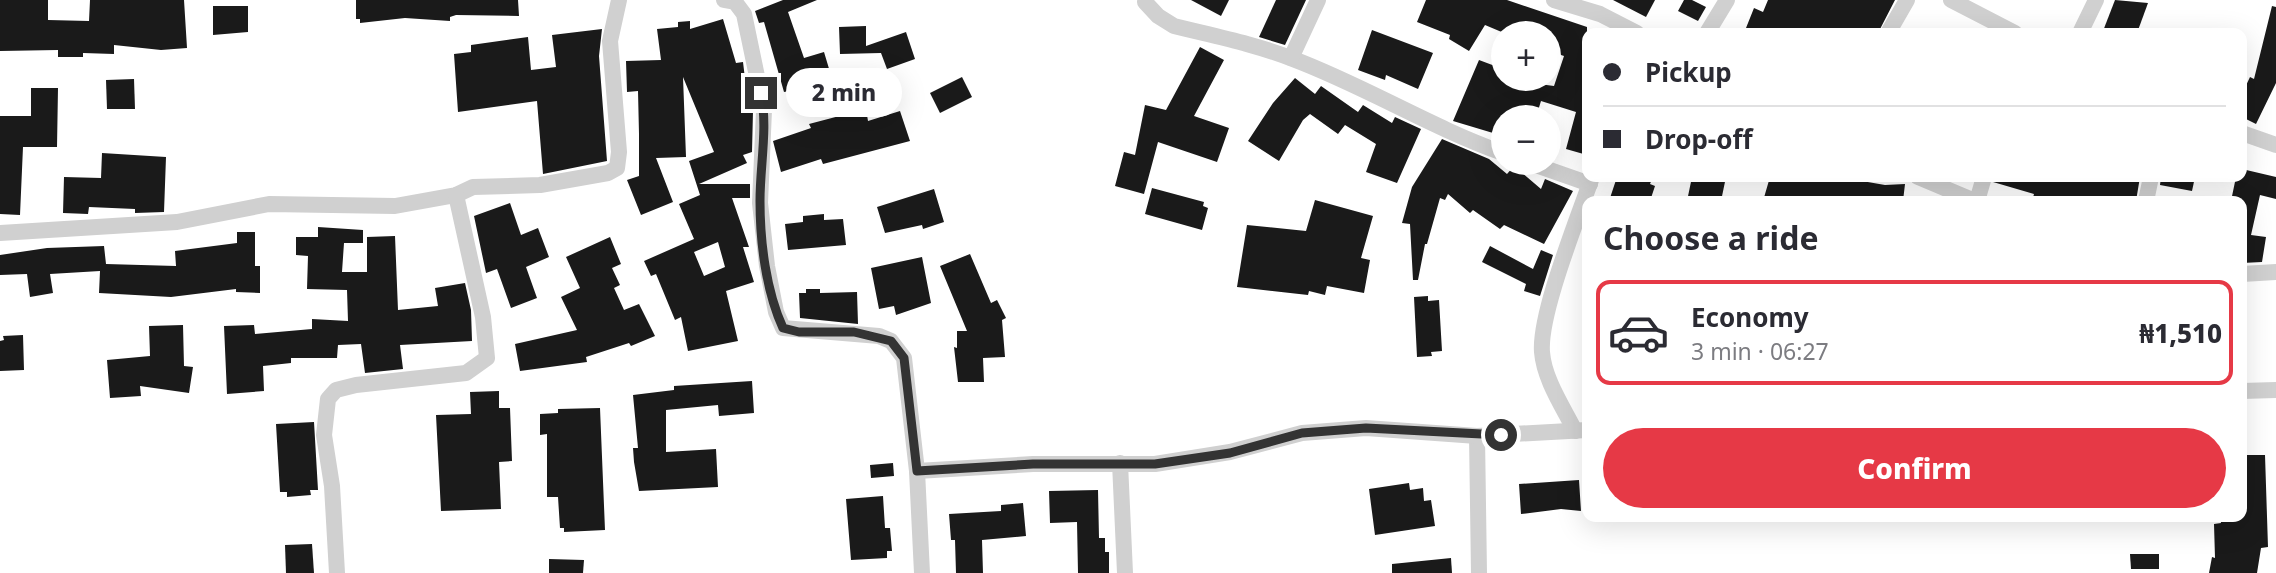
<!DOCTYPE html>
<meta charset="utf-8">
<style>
:root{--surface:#fff;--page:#f2f2f3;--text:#2b2b33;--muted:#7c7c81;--line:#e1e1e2;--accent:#e63946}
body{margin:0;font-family:"Noto Sans",sans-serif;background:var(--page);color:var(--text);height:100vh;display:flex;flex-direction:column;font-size:26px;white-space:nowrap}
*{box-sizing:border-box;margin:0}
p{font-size:23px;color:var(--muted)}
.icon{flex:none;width:38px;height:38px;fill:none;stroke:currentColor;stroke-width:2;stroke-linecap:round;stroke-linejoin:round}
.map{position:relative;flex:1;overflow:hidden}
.side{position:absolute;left:1582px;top:196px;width:665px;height:326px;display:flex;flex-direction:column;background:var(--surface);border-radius:14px;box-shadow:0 7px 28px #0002}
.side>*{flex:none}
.hud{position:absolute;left:1582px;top:28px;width:665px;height:154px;border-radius:14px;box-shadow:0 7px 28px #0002;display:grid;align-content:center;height:154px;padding:0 21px;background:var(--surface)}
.fabs{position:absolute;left:1491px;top:21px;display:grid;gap:14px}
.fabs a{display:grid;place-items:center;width:70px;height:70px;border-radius:50%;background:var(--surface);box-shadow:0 7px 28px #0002;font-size:35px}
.end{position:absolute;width:32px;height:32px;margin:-16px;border:9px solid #333;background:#fff;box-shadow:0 0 0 4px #fff}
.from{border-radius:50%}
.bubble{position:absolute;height:49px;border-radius:24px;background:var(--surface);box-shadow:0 7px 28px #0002;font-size:23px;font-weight:800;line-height:49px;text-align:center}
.hud b{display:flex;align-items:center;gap:24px;height:66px;font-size:26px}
.hud b+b{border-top:2px solid var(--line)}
.hud i{width:18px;height:18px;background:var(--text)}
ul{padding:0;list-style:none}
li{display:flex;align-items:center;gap:21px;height:105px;margin:0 14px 10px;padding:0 7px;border:4px solid transparent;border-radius:14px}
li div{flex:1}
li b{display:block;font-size:26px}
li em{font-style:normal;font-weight:800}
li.active{border-color:var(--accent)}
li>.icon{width:63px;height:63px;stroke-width:1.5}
h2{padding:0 21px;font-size:32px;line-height:84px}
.primary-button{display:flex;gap:14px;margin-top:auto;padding:14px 21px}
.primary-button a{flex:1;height:80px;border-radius:42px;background:var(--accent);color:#fff;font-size:28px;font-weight:800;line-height:80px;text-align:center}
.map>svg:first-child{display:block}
</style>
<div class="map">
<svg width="2276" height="573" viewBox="0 0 2276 573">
<rect width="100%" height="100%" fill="#fff"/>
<g fill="#1a1a1a" fill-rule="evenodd">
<polygon points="0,0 48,0 48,20 89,21 90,0 184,0 187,48 161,50 114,45 114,54 83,53 83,57 58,57 58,50 0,51"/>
<polygon points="356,0 518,0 519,16 456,15 450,17 450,21 405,18 360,23 360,19 356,19"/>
<polygon points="783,0 817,0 788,12 804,58 824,52 833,82 784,92 764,22 759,23 755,11"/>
<polygon points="1191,0 1229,0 1221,16"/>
<polygon points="1276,0 1306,0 1285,45 1259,37"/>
<polygon points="1426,0 1507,0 1587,27 1587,155 1566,149 1576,112 1541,101 1536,117 1503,117 1503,136 1453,121 1479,60 1503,69 1503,79 1554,86 1564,56 1549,51 1549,33 1504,33 1485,25 1469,51 1449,39 1450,35 1417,22"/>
<polygon points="1613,0 1655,0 1646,17"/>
<polygon points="1684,0 1692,0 1706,7 1698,21 1678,11"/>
<polygon points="1768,0 1895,0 1878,33 1744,33 1754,8 1763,12"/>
<polygon points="2115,0 2148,3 2137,33 2103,31"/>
<polygon points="213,6 248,6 248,32 213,35"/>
<polygon points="2272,6 2276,7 2276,83 2256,124 2242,117 2242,94 2250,77 2254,79"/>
<path d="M723,19l13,44 7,-1 4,33 6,16 -1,41 -9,3 4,8 -48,21h51v14h-18l17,49h-6l11,35 -28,9 12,50 -50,10 -7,-34 -6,3 -19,-46 -5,2 -7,-15 50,-22 -15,-35 21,-9 -11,-34 25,-9 -31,-75 3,80 -30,1 17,44 -32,13 -14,-35 12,-4v-42l-1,-43 -11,1 -1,-31 35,-1 -4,-31 21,-2v-5l12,-1v8zM718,242l7,25 -21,9 -10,-24z"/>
<polygon points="866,26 866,46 906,32 915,59 887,69 881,53 840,54 839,27"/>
<polygon points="602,29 599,56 607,161 543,174 537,101 458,112 454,54 471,52 471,45 528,37 531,70 556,67 552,35"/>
<polygon points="1372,30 1433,53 1418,89 1386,75 1385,80 1358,70"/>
<polygon points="1200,47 1224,60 1194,116 1229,128 1217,162 1158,142 1144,194 1115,186 1124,152 1135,155 1145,105 1166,110"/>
<polygon points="962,77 972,97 940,113 930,93"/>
<polygon points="1295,78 1315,94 1321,86 1358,112 1363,105 1392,123 1395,117 1421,129 1397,183 1366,172 1376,144 1345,125 1338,134 1310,114 1303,120 1279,161 1248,141 1273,103"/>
<polygon points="134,79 135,109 107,109 106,80"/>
<polygon points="31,88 58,88 57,147 23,147 20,215 0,214 0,116 31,116"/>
<polygon points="866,109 868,121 900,111 910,141 823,164 821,159 781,172 773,141 811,128 809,124"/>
<polygon points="1442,139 1489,159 1507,174 1514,166 1541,189 1545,179 1573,191 1544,244 1504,225 1500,229 1473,210 1470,213 1448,194 1445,200 1440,198 1427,244 1425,244 1418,280 1413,280 1410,224 1402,223 1412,187"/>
<polygon points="102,153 166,157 164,212 135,213 135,209 89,207 88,214 63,213 64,177 101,178"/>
<polygon points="2242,169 2276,177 2276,199 2260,195 2251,235 2266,237 2262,262 2242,263 2242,201 2231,201 2236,177 2242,177"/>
<polygon points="1617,177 1653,177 1650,184 1655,186 1650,201 1609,201"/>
<polygon points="1692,177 1726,177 1721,201 1687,201"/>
<polygon points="1770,177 1839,177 1885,185 1905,184 1903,201 1763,201"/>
<polygon points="1994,177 2140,177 2136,201 2032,201 2034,194 1993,182"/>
<polygon points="2161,177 2195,177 2192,191 2160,185"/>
<polygon points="1152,188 1204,202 1203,206 1208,208 1202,230 1145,214"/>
<polygon points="934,189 944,222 923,229 922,225 885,233 877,207"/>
<polygon points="1315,200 1373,216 1361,258 1370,260 1364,293 1327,286 1325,295 1309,291 1308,295 1237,287 1247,225 1306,231"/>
<polygon points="510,203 521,235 538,228 549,257 526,267 537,298 511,308 497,269 486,273 474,216"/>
<polygon points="824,214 824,220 843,219 846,245 788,250 785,224 803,222 803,216"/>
<polygon points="318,227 363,230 363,243 344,243 342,272 367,272 367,237 395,236 398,310 438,306 435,288 465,283 471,310 472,341 400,345 403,369 365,373 361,344 338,345 337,358 291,358 291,363 263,366 264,391 227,394 224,326 254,325 255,334 312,329 312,319 348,321 347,290 307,289 308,256 296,255 296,237 318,237"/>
<polygon points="237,232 255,232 255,266 260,266 260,293 236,292 236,289 171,297 99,293 100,271 50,274 53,293 30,297 27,274 0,275 0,255 47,248 104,246 106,264 176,266 175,251 237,243"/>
<polygon points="610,237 621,264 612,268 620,285 614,288 624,310 639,304 655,336 631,346 629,343 586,357 587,362 520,371 515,344 577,330 561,297 580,288 566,257"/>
<polygon points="1490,246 1533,269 1541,250 1553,255 1540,296 1524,291 1526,284 1482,262"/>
<polygon points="970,254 991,303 997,300 1006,318 1002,320 1005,357 983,358 984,382 958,382 954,347 957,348 957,331 967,331 940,266"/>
<polygon points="922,257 931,303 896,315 894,306 879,309 871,268"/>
<polygon points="806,289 820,289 820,293 857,292 858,324 800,318 799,293 806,293"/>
<polygon points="1428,296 1428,301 1439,300 1442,351 1431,352 1432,356 1417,357 1414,297"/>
<polygon points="183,325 184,366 193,367 189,393 140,386 141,396 110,398 107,360 150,356 149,326"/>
<polygon points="23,335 24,370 0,371 0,341 4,340 3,336"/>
<polygon points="752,381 754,413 719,416 718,405 666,410 666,452 716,449 718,487 639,491 634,462 633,448 638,448 633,395 674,390 674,386"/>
<polygon points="499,391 499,408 510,408 512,461 499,462 501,509 441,511 436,415 471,414 470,392"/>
<polygon points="600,408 605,530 564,532 564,528 560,528 558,497 547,497 547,434 540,435 540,414 558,413 558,409"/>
<polygon points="314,422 318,490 310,490 311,495 287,497 287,492 280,492 276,424"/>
<polygon points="2242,455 2265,455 2268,547 2261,548 2257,573 2209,573 2212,557 2215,558 2214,524 2221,523 2220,516 2242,516"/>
<polygon points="893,463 894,476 871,478 870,465"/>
<polygon points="1579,480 1581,511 1561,509 1521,514 1519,484"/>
<polygon points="1409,483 1410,490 1423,488 1424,501 1431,500 1435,526 1375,535 1369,489"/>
<polygon points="1098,490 1099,538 1105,538 1105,552 1109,552 1109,573 1078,573 1077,522 1050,523 1049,491"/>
<polygon points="883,496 885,528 890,528 892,551 887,551 887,558 851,560 846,499"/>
<polygon points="1023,503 1026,536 982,540 983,573 956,573 955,540 951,540 949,514 1001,511 1001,505"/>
<polygon points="312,544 314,573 286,573 285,545"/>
<polygon points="2130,554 2159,554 2159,569 2131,569"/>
<polygon points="1451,558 1452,573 1392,573 1392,564"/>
<polygon points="549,559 584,560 583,573 549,573"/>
</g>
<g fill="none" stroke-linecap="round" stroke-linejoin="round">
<g stroke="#d0d0d0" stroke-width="16">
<polyline points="724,0 735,2 744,14 764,110 760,203 767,266 776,312 783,328 879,336 891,341 904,358 917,471 922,573"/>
<polyline points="1554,0 1600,14 1637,33"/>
<polyline points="1951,0 2015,33"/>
<path d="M1145,2l13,14 16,10c40,10 81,18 119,33 72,27 137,68 210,94"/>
<polyline points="1707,33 1727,0"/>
<polyline points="1888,33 1907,0"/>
<polyline points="2080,33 2096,0"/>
<polyline points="1291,58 1318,0"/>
<polyline points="2242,133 2276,145"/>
<polyline points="1530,163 1590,184"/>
<polyline points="1918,177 1975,201"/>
<polyline points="1977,201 1984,177"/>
<polyline points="2146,201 2151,177"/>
<polyline points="0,233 177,222 269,204 395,206 456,195 473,187 540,185 608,173 617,168 619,152 610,41 619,0"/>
<polyline points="2242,274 2276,272"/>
<polyline points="2242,391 2276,390"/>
<path d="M1575,431c-12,-24 -31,-52 -33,-79 -3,-39 37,-136 50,-175"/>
<polyline points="1477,436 1479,573"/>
<polyline points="1120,463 1125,573"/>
<polyline points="917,471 1033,464 1155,464 1230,452 1302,433 1366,428 1477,436 1587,430"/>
<polyline points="337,573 332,486 324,435 328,399 336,390 356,385 466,373 487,358 483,317 456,195"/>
</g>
</g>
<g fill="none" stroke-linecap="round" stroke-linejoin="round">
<path stroke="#333" stroke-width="9" d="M761,93c7,35 -1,72 -1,108 0,41 6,90 23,127l16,4h55l37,9 13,17 13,113 116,-7h122l75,-11 72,-20 64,-5 135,7"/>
</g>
</svg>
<div class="fabs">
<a>+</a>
<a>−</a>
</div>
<i class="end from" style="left:1501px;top:435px"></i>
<i class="end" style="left:761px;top:93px"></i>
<div class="bubble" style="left:786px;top:68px;width:116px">2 min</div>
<div class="hud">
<b><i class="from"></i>Pickup</b>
<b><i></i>Drop-off</b>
</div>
<section class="side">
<h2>Choose a ride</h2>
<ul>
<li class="active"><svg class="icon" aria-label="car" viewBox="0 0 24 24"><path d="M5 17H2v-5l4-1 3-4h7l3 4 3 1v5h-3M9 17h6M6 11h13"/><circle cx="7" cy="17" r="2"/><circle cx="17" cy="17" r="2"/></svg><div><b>Economy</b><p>3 min · 06:27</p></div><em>₦1,510</em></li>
</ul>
<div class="primary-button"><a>Confirm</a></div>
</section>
</div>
